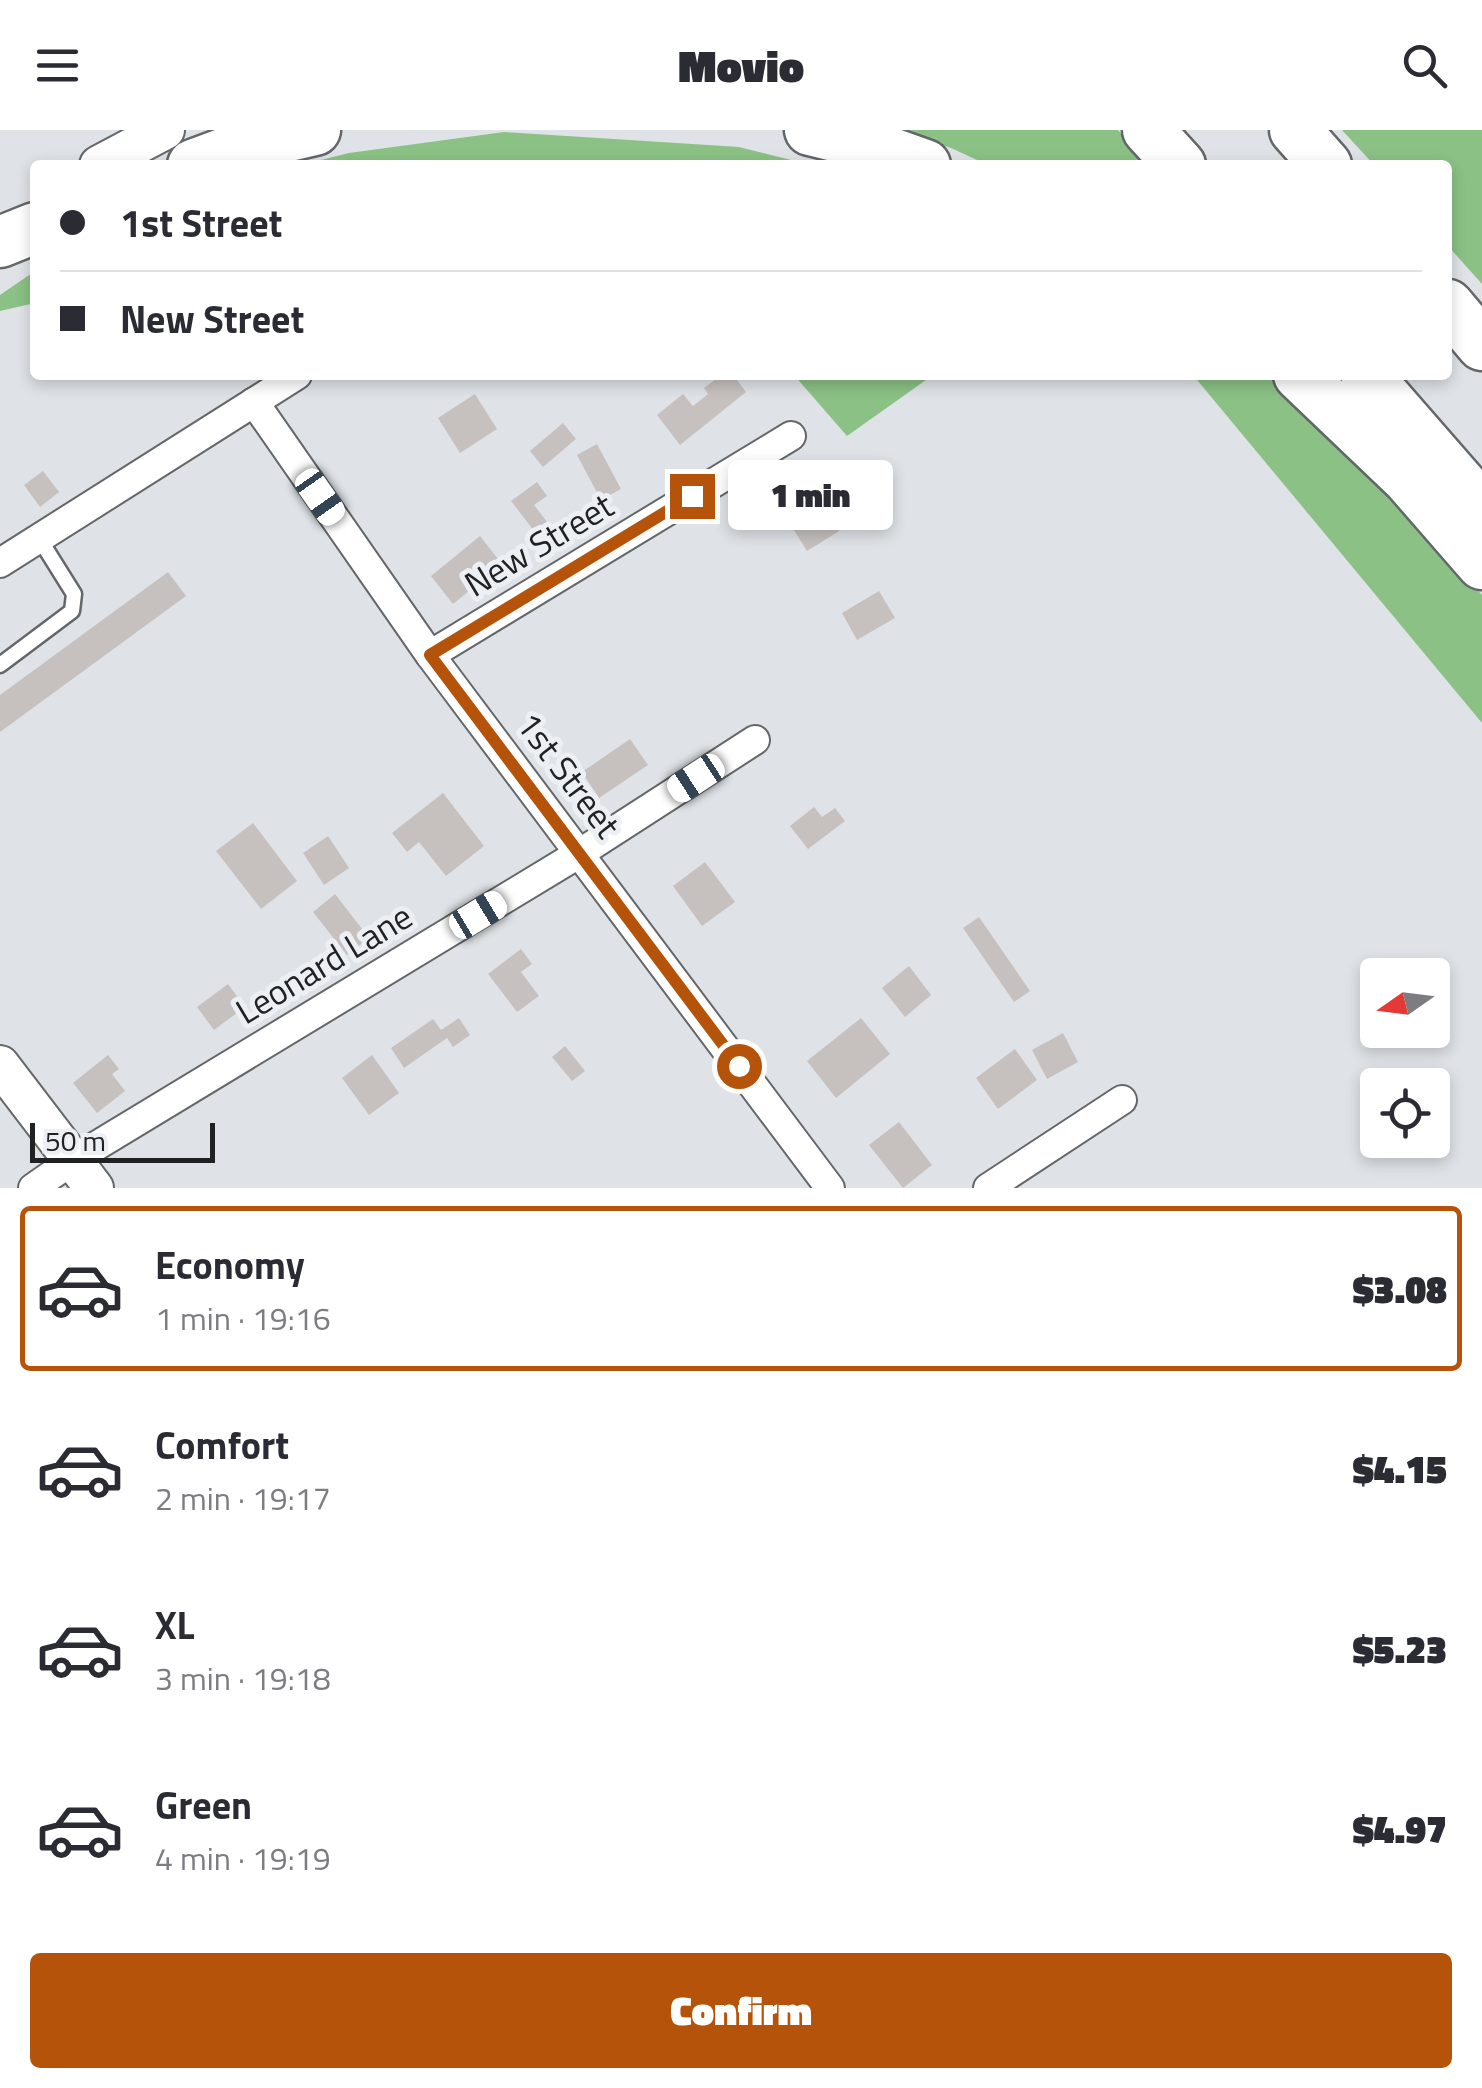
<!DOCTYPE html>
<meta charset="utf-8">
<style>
:root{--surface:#fff;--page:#f2f2f3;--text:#2b2b33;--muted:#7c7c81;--line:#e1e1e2;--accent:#b45309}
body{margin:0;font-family:"Titillium Web",sans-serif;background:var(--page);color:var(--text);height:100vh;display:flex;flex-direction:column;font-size:38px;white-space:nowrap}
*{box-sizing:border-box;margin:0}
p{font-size:32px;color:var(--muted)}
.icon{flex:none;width:55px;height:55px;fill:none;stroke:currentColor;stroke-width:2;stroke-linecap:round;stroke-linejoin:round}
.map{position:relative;height:1058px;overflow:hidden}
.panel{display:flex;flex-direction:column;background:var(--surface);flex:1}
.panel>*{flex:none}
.top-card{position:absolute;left:30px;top:30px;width:1422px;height:220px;border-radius:10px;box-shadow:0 5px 15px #0003;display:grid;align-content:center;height:220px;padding:0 30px;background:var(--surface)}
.needle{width:65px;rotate:256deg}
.fabs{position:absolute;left:1360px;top:828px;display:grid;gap:20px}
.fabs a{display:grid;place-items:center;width:90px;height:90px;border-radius:10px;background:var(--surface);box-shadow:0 5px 15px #0003;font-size:50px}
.scale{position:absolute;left:30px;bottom:25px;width:185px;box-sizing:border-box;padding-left:10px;border:5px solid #1f2122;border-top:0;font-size:28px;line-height:35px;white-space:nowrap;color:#1f2122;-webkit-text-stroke:8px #ecf0f4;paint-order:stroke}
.end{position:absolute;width:45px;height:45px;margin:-22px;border:12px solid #b45309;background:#fff;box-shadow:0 0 0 5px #fff}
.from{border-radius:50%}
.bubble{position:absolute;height:70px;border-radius:10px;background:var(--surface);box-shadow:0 5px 15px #0003;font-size:32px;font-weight:800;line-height:70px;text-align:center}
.car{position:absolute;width:30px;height:60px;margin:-30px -15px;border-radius:12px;box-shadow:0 0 8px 2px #0007;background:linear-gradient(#fff 24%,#345 0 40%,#fff 0 76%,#345 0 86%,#fff 0)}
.top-card b{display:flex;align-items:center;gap:35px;height:95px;font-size:38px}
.top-card b+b{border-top:2px solid var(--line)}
.top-card i{width:25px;height:25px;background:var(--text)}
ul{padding:18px 0 0;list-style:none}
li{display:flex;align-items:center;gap:30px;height:165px;margin:0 20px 15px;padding:0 10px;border:5px solid transparent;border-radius:10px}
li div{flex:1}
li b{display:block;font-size:38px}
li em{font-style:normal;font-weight:800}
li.current{border-color:var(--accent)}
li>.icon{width:90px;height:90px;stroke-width:1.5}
.cta{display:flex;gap:20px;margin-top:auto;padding:20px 30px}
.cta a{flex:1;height:115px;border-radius:10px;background:var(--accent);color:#fff;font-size:40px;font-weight:800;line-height:115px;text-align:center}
header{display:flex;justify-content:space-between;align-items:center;height:130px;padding:0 30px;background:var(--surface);font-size:45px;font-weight:800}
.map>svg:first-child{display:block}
</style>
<header><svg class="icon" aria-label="menu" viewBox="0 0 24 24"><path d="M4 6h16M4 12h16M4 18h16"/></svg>Movio<svg class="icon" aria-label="search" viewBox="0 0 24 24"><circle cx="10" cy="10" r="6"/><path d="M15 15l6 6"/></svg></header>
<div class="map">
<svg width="1482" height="1058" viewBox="0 0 1482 1058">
<rect width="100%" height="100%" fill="#dfe3e7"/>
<g fill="#8bc185">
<polygon points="895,0 1118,0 1149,35 988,35 951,18"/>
<polygon points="1342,0 1482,0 1482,154 1448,116 1448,35 1374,35"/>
<polygon points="504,2 739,17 811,35 301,35 349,23"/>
<polygon points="35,141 35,173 0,181 0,165"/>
<polygon points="794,245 933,245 847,306"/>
<polygon points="1193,245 1266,245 1323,289 1482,465 1482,593"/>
</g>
<g fill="#c6c1bf">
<polygon points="721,245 733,245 746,262 680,315 657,285 683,264 693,276 708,264 704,258"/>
<polygon points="475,264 497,299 460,323 438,288"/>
<polygon points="563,293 576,309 543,337 530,321"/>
<polygon points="597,314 621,359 601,370 577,325"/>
<polygon points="43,341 59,362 40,377 24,355"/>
<polygon points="537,352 547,366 534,375 548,393 535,402 511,371"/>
<polygon points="814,365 825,382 836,375 841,384 832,390 839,401 807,421 784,384"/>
<polygon points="480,406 502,434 453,474 431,446"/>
<polygon points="168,442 186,466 0,602 0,565"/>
<polygon points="879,461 895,488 857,510 842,483"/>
<polygon points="630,609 648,635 599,668 582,642"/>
<polygon points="443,663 484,716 446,746 419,712 407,722 392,703"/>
<polygon points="814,677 822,687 835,678 845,691 808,719 790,696"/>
<polygon points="253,693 297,751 261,779 216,721"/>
<polygon points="328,706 349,738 324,755 303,723"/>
<polygon points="705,732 735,772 702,796 673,756"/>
<polygon points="335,764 369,808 347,825 313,782"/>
<polygon points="979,787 1030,861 1014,872 963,798"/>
<polygon points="521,819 532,834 521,842 539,866 517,882 488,844"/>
<polygon points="909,836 931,865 905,887 882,858"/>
<polygon points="228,854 245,877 214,900 197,877"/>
<polygon points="459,888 470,905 453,917 447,908 404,938 391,918 433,889 441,900"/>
<polygon points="861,888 890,924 836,968 807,931"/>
<polygon points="1063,903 1078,932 1047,949 1032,920"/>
<polygon points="565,916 585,941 572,951 552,927"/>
<polygon points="1015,919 1037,950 998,979 976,948"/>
<polygon points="108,925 119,939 112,944 125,961 97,983 73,953"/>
<polygon points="372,925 399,963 369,985 342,948"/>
<polygon points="899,992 932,1035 903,1058 869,1015"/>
</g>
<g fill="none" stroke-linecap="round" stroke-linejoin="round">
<g stroke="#63676a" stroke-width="19">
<polyline id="service" points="0,535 72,481 74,464 39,408"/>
</g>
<g stroke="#63676a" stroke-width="32">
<g id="minor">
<polyline points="254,272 430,525 830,1058"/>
<polyline points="0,433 297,245"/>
<polyline points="430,525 791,306"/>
<polyline points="33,1058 73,1030 580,723 755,610"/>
<polyline points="988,1058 1122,970"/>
</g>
</g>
<g stroke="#63676a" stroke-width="42">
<g id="secondary">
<polyline points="99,35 165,0"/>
<polyline points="0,935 94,1058"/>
</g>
</g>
<g stroke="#63676a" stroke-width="55">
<g id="motorway">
<polyline points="810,0 863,13 925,35"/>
<polyline points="1148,0 1180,35"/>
<polyline points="1295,0 1326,35"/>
<polyline points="193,35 241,17 315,0"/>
<polyline points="0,112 35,98"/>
<polyline points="1448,175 1482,215"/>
<polyline points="1299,245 1408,349 1482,434"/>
<polyline points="1366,245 1482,378"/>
</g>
</g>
<use href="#service" stroke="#fff" stroke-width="14"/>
<use href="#minor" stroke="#fff" stroke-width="28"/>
<use href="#secondary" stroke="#fff" stroke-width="38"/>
<use href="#motorway" stroke="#fff" stroke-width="50"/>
</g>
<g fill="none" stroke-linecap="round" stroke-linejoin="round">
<polyline stroke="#b45309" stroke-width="12" points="692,366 430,525 739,936"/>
</g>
<g text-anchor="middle" stroke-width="10" stroke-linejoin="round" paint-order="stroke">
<g font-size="35" fill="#1f2122" stroke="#ecf0f4">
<text transform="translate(539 415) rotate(-31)" y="12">New Street</text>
<text transform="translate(568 645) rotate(53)" y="12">1st Street</text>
<text transform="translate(324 834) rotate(-31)" y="12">Leonard Lane</text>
</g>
</g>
</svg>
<div class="fabs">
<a><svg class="needle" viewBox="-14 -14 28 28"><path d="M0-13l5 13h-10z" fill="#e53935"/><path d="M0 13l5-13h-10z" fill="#7c7c81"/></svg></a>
<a><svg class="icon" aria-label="locate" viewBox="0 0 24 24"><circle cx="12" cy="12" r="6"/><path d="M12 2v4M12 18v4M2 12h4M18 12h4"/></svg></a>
</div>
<div class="scale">50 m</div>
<i class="end from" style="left:739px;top:936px"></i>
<i class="end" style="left:692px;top:366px"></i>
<div class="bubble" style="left:728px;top:330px;width:165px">1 min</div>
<i class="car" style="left:320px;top:367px;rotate:145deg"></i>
<i class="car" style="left:696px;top:648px;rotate:237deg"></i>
<i class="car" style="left:478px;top:785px;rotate:59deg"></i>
<div class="top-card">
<b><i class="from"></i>1st Street</b>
<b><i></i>New Street</b>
</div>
</div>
<section class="panel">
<ul>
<li class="current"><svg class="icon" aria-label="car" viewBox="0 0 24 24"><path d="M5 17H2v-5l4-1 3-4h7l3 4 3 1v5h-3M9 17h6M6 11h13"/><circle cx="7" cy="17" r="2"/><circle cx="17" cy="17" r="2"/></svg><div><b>Economy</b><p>1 min · 19:16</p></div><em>$3.08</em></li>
<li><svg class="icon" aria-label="car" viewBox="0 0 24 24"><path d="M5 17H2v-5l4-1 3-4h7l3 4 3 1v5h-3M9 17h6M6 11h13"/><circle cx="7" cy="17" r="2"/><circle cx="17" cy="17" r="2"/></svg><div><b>Comfort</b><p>2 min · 19:17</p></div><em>$4.15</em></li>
<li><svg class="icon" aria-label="car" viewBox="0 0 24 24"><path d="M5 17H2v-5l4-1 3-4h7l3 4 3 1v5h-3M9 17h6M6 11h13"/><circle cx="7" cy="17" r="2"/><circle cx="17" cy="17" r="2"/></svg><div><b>XL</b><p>3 min · 19:18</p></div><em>$5.23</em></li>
<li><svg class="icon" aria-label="car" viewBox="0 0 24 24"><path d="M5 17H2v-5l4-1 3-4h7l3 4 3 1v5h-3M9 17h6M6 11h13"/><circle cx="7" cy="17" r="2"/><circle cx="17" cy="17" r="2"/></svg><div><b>Green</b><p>4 min · 19:19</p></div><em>$4.97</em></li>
</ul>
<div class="cta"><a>Confirm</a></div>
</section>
